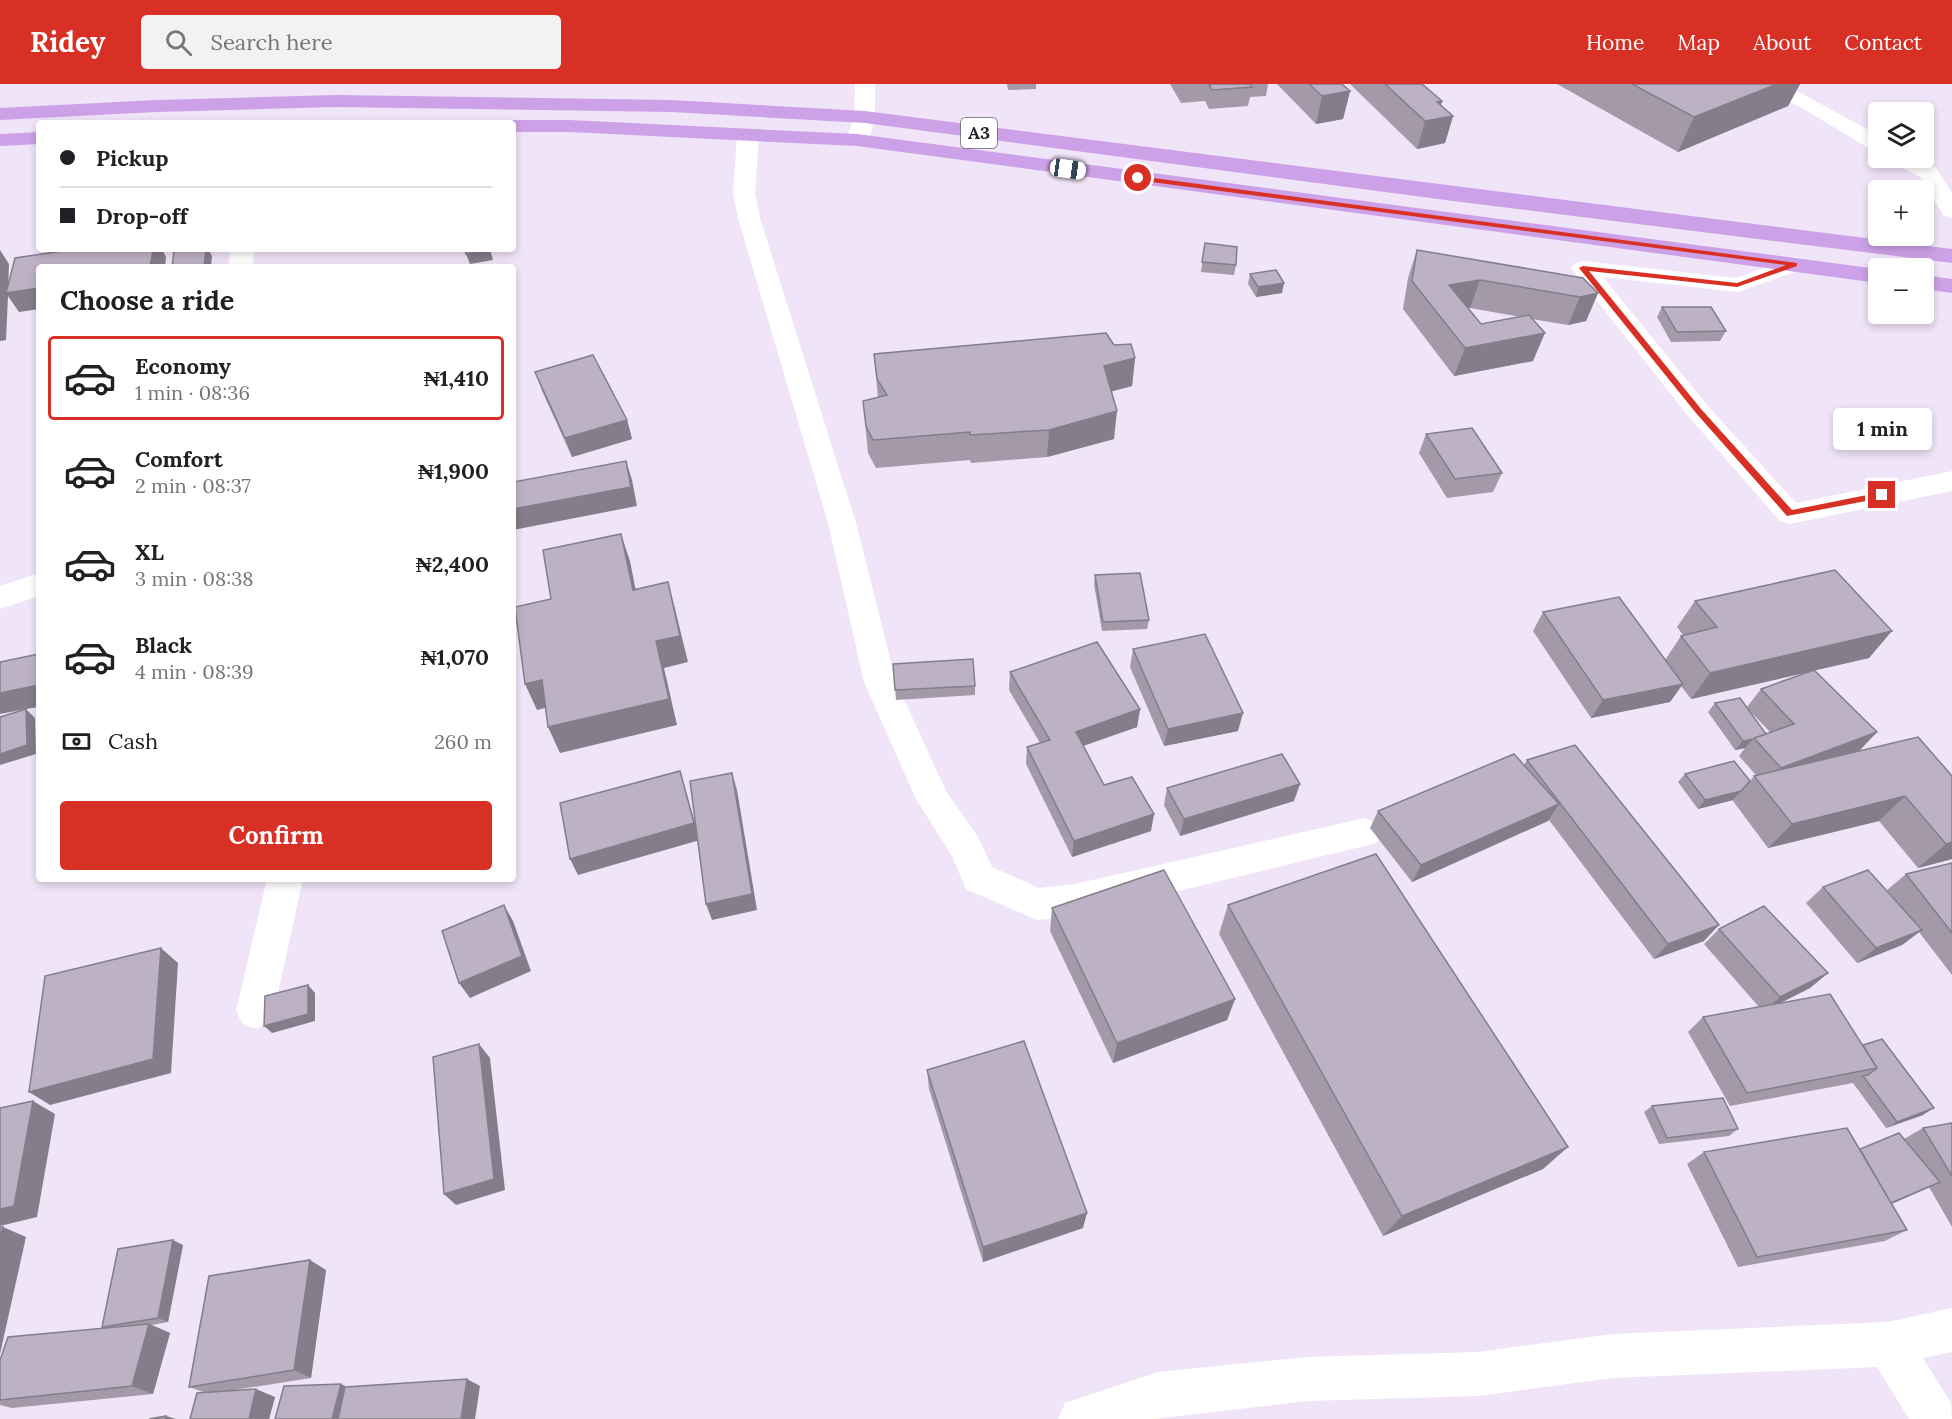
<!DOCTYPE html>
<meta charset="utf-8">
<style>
:root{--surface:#fff;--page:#f2f2f2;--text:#202124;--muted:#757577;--line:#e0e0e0;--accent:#d93025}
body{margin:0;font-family:Lora,serif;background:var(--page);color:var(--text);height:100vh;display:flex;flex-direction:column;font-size:22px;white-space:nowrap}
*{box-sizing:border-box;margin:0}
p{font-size:20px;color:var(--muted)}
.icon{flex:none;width:33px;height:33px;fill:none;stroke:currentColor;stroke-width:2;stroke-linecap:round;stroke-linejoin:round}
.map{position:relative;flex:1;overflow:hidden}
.panel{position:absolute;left:36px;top:180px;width:480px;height:618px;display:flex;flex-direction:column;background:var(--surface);border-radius:6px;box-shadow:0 3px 9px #0003}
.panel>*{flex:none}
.banner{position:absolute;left:36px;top:36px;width:480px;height:132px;border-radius:6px;box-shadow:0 3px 9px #0003;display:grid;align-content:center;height:132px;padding:0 24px;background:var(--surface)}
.tools{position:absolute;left:1868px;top:18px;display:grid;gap:12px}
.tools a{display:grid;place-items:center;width:66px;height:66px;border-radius:6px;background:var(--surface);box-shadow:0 3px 9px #0003;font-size:30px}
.end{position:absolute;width:27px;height:27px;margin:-14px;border:8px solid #d93025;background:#fff;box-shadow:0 0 0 3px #fff}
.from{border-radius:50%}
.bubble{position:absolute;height:42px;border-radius:6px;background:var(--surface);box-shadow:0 3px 9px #0003;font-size:20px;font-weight:700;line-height:42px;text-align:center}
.car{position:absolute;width:18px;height:36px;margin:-18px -9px;border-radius:8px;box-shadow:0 0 4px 2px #0007;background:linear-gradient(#fff 24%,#345 0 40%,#fff 0 76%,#345 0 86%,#fff 0)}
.banner b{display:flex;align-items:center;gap:21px;height:57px;font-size:22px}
.banner b+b{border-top:2px solid var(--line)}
.banner i{width:15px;height:15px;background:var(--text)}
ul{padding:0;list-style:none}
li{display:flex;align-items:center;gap:18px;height:84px;margin:0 12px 9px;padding:0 12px;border:3px solid transparent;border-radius:6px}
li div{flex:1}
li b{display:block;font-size:22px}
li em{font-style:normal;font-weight:700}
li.current{border-color:var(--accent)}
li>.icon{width:54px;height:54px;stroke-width:1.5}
h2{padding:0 24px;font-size:27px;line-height:72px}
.pay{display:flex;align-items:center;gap:15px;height:66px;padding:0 24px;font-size:22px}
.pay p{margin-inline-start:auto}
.button{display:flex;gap:12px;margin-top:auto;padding:12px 24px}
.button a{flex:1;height:69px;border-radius:6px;background:var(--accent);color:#fff;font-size:24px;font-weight:700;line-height:69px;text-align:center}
header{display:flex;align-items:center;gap:36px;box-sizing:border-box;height:84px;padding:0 30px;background:var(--accent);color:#fff}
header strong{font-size:28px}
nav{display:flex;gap:33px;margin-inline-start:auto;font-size:21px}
.search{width:420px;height:54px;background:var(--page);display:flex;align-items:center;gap:15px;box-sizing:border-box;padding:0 21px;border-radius:6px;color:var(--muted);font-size:22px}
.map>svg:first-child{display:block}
</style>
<header>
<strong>Ridey</strong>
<div class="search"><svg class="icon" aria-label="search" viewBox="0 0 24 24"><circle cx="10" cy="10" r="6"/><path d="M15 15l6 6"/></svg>Search here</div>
<nav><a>Home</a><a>Map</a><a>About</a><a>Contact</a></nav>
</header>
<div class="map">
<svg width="1952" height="1335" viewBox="0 0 1952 1335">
<rect width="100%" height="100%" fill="#f0e4f8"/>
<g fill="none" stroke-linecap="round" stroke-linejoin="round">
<g fill="#fff" fill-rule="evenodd">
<path d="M855,0h20c0,21 2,42 -10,61l-8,1 -8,-1 -3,-5 8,-23z"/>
<polygon points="1758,0 1784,0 1878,51 1878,66 1870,65 1802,24 1761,4"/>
<polygon points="748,47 756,48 759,53 755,109 760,134 856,439 896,598 946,707 978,753 992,783 1039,804 1075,800 1365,734 1377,739 1382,749 1377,759 1075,832 1037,836 966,805 952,772 916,715 864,598 828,439 738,134 733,109 737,53 740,48"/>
<polygon points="1890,74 1916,74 1936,84 1952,109 1952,134 1944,132 1920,93 1893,79"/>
<polygon points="231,165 255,165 252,183 228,183"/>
<polygon points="1795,173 1803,175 1807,180 1803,185 1738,208 1603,193 1707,321 1796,419 1952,387 1952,407 1790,440 1780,437 1689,333 1571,184 1575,179 1583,177 1736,194"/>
<polygon points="39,489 39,512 0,525 0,502"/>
<polygon points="267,795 303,795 274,927 268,939 255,945 242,939 236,927"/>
<polygon points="1952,1224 1952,1268 1923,1274 1951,1319 1952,1335 1909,1335 1877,1283 1613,1294 1478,1312 1308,1317 1153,1335 1058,1335 1065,1319 1158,1288 1308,1273 1478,1268 1613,1250 1888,1238"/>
</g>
<g fill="#cca1e7" fill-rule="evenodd">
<polygon points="336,11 672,16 865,27 1952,165 1952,179 1453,117 865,39 672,28 336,23 157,28 0,36 0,24 157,16"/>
<polygon points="513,36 569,36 857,50 1878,185 1878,199 857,62 569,48 513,48 513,39 504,39"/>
<polygon points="39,48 39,60 0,62 0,50"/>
<polygon points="1923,191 1952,195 1952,209 1923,205"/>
</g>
</g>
<g fill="#a399a9" fill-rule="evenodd">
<polygon points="1007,0 1036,0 1036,5 1008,6"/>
<polygon points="1170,0 1268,0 1266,12 1250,13 1248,22 1209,25 1205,17 1181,19"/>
<polygon points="1277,0 1342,0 1350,7 1343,35 1316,40"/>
<polygon points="1350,0 1422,0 1442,17 1441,21 1453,32 1445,59 1417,65"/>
<polygon points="1557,0 1800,0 1788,22 1678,68"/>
<polygon points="1205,159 1236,181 1234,191 1201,188"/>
<path d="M1417,166l181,43 -12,28 -18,4 -36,-6 1,42 -79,15 -51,-67 5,-31zM1468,224h2l51,9 -40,7z"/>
<polygon points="1250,190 1282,209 1256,213 1248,200"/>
<polygon points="1662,223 1726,247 1720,257 1671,258 1657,233"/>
<polygon points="1114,261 1135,274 1132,302 1112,307 1114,355 1047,373 971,379 970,376 876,384 868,369 863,317 878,314 874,270"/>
<polygon points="535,288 627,336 632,355 572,373 542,307"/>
<polygon points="1426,350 1502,389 1493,408 1447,414 1419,369"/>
<polygon points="1095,491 1149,536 1147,545 1102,547 1094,500"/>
<path d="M1695,517l174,57 -55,12 63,62 -17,18 92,26v83l-34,9 -39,-47 -111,27 -35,-47v-1l-35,9 -20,-27 7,-8 65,7 4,-5 2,-1 -17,-19 6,-8 -10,2 -27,-38 7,-9 32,4 14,-18 48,-17 -118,27 -10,-13 -11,16 -79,16 -58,-87 10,-19 122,48 16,-24 2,-1 -6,-8zM1747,624l23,24 -4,2z"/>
<polygon points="1133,565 1238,647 1164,662 1130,583"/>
<polygon points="893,580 975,602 975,611 896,616"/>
<polygon points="1010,588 1140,625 1137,643 1083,662 1104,701 1151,747 1072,773 1026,680 1027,663 1040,659 1009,606"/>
<polygon points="1527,676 1704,857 1654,875 1549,736 1548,737 1412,798 1370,744 1378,727 1524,681"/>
<polygon points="1167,704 1294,717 1180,752 1164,721"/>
<polygon points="1952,779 1952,891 1919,848 1902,861 1857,879 1806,819 1823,803 1894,814 1887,806 1906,790"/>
<polygon points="1228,821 1543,1085 1383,1152 1219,850"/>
<polygon points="1052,824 1235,915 1227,936 1113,979 1050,847"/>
<polygon points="1719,845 1828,889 1810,904 1780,919 1863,961 1923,1031 1886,1044 1853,999 1730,1022 1688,948 1703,933 1759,923 1704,860"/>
<polygon points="927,986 1083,1144 983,1178 929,1005"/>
<polygon points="1652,1022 1738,1045 1729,1052 1659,1060 1644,1028"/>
<polygon points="1952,1039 1952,1143 1929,1103 1892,1120 1907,1146 1885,1157 1738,1183 1687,1080 1704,1068 1860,1065 1904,1055 1923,1044"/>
<polygon points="183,1161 168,1238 152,1241 170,1249 153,1310 12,1324 0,1321 0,1276 104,1244 102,1243"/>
<polygon points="326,1186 311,1294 228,1307 275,1313 269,1335 190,1335 206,1309 189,1303"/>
</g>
<g fill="#847d8a">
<polygon points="1777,0 1800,0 1788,22 1678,68 1694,33"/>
<polygon points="1350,7 1343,35 1316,40 1322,12"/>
<polygon points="1442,17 1436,35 1453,32 1445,59 1417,65 1425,37 1437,18"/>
<polygon points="49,165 138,165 58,179"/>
<polygon points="153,165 162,165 166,173 165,183 150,183"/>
<polygon points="206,165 208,165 212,172 211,183 204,183"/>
<polygon points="490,165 493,176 470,180 466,170"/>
<polygon points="0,166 9,180 8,208 39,204 39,225 19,228 8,212 6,256 0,257"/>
<polygon points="1480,196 1470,224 1439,229 1449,201"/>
<polygon points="1284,199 1282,209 1256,213 1258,203"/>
<polygon points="1598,209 1586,237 1568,241 1580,213"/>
<polygon points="1545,249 1533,277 1454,292 1465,264"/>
<polygon points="1135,274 1132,302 1102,310 1104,282"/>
<polygon points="1117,327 1114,355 1047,373 1049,346"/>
<polygon points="627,336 632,355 572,373 565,354"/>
<polygon points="626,377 632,396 637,422 513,446 513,425"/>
<polygon points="621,450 630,477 641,533 633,506"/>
<polygon points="668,498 675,525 688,578 664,584 677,641 560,669 548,643 656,557"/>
<polygon points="1892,547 1869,574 1691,615 1710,589"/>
<polygon points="542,596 553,622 537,626 525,600"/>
<polygon points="1683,600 1670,618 1591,634 1603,616"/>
<polygon points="39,601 39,623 26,625 35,634 36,670 0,681 0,670 26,625 0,630 0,609"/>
<polygon points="1140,625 1137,643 1074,665 1076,648"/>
<polygon points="1243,629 1238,647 1164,662 1168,645"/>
<polygon points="1877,648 1860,666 1765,701 1781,684"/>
<polygon points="1753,655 1745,664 1735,666 1743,657"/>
<polygon points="680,687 700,756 578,791 570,775"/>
<polygon points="732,689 737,706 757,826 712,836 706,820"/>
<polygon points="1300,700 1294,717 1180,752 1184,735"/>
<polygon points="1741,707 1733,716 1698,725 1705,716"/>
<polygon points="1905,712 1879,737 1768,764 1792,740"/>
<polygon points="1559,720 1548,737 1412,798 1421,781"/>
<polygon points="1154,730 1151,747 1072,773 1074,757"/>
<polygon points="1952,758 1952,775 1918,784 1946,760"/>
<polygon points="504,821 513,837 531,887 470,914 459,899"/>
<polygon points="1719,841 1704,857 1654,875 1668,860"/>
<polygon points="1922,846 1902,861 1857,879 1876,864"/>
<polygon points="161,864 178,879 171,989 50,1021 29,1008"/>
<polygon points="1828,889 1810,904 1763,928 1780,913"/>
<polygon points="308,901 315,909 315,937 272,949 264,942"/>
<polygon points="1235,915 1227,936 1113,979 1117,959"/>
<polygon points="479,960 490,974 505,1106 456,1121 444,1110"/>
<polygon points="33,1017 55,1030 37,1133 0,1142 0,1125"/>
<polygon points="1934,1024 1923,1031 1886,1044 1897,1038"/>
<polygon points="1568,1063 1543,1085 1383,1152 1402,1132"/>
<polygon points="1940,1098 1928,1104 1879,1125 1890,1119"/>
<polygon points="1087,1129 1083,1144 983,1178 983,1163"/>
<polygon points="3,1143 26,1153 0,1270 0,1154"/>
<polygon points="173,1156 183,1161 168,1238 158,1234"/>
<polygon points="310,1176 326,1186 311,1294 294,1286"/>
<polygon points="149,1240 170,1249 153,1310 132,1302"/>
<polygon points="467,1295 480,1302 475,1335 461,1335"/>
<polygon points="341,1300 357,1308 351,1335 332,1335"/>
<polygon points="256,1305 275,1313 269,1335 249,1335"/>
<polygon points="166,1332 176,1335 165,1335"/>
</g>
<g fill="#bdb2c5" stroke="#847d8a" stroke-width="1.5">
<polygon points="1209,0 1250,0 1252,3 1212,6"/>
<polygon points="1309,0 1342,0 1350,7 1322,12"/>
<polygon points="1385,0 1422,0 1442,17 1437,18 1453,32 1425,37"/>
<polygon points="1632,0 1777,0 1694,33"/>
<polygon points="1205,159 1237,163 1236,181 1202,178"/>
<polygon points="76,165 153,165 150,183 39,183 39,204 6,209 15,174"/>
<polygon points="186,165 206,165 204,183 172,183 174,167"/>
<polygon points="465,165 489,165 489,166 466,170"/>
<polygon points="1417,166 1583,194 1598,209 1580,213 1480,196 1449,201 1481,240 1529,231 1545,249 1465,264 1412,197"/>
<polygon points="1276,186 1284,199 1258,203 1250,190"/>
<polygon points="1662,223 1711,223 1726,247 1677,248"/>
<polygon points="1106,249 1114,261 1131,260 1135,274 1104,282 1117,327 1049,346 970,351 970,348 873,356 866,342 863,317 887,311 877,295 874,270"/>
<polygon points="593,271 627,336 565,354 535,288"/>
<polygon points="1472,344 1502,389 1455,395 1426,350"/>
<polygon points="626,377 631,403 513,425 513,398"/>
<polygon points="621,450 633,506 668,498 680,552 656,557 669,615 548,643 542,596 525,600 515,523 551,515 543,466"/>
<polygon points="1835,486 1892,547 1710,589 1681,552 1717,543 1695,517"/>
<polygon points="1140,489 1149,536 1103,538 1095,491"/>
<polygon points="1619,513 1683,600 1603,616 1543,528"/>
<polygon points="1205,550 1243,629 1168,645 1133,565"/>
<polygon points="1097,558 1140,625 1076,648 1104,701 1132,693 1154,730 1074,757 1027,663 1050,656 1010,588"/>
<polygon points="39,570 39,601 0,609 0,578"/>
<polygon points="973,575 975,602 895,606 893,580"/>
<polygon points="1814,586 1877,648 1781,684 1754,654 1794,640 1761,605"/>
<polygon points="1740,614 1766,650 1754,654 1754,655 1743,657 1715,619"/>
<polygon points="26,625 27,661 0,670 0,633"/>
<polygon points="1918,653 1952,692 1952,758 1946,760 1905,712 1792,740 1754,692"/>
<polygon points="1575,661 1719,841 1668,860 1527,676"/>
<polygon points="1282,670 1300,700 1184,735 1167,704"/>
<polygon points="1514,670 1559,720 1421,781 1378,727"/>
<polygon points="1734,677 1750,697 1741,707 1705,716 1685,690"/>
<polygon points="680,687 694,739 570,775 560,719"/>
<polygon points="732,689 752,810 706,820 690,697"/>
<polygon points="1376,770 1568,1063 1402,1132 1228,821"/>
<polygon points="1952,779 1952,849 1906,790"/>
<polygon points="1164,786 1235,915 1117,959 1052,824"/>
<polygon points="1868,786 1922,846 1876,864 1823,803"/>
<polygon points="504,821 522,872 459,899 442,847"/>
<polygon points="1764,822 1828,889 1780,913 1719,845"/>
<polygon points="161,864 153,975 29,1008 45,892"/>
<polygon points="308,901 308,930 264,942 265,912"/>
<polygon points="1830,910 1877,984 1747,1009 1703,933"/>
<polygon points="1882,955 1934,1024 1897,1038 1863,992 1868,991 1877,984 1863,961"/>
<polygon points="1024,957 1087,1129 983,1163 927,986"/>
<polygon points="479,960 494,1095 444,1110 433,973"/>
<polygon points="1723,1014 1738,1045 1667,1054 1652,1022"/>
<polygon points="33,1017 14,1122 0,1125 0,1024"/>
<polygon points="1952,1039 1952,1092 1923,1044"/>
<polygon points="1847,1044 1907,1146 1757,1173 1704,1068"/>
<polygon points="1899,1049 1940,1098 1891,1119 1860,1065"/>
<polygon points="0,1143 3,1143 0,1154"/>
<polygon points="173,1156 158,1234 102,1243 118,1165"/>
<polygon points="310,1176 294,1286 189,1303 209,1192"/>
<polygon points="149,1240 132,1302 0,1316 0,1276 8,1253"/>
<polygon points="467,1295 461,1335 338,1335 345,1303"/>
<polygon points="341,1300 332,1335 275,1335 284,1302"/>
<polygon points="256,1305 249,1335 190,1335 197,1309"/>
<polygon points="166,1332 165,1335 149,1335"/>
</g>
<polygon fill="#d93025" points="1138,92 1797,179 1797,182 1737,203 1589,187 1701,325 1792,426 1882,408 1887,411 1882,414 1787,432 1696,329 1579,184 1583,182 1737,199 1786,181 1136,96"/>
<g text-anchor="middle" stroke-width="6" stroke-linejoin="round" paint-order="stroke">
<rect fill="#fff" stroke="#676469" stroke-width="1.5" x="961" y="34" width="36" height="30" rx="4.5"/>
<g font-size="18" font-weight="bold" fill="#262229">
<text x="979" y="55">A3</text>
</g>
</g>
</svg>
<div class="tools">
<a><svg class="icon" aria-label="layers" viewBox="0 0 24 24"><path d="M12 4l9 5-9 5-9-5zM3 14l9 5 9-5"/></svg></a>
<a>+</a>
<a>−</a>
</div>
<i class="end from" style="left:1138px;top:94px"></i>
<i class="end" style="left:1882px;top:411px"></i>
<div class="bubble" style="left:1833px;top:324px;width:99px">1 min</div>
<i class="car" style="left:1068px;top:85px;rotate:98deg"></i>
<div class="banner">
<b><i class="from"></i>Pickup</b>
<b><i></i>Drop-off</b>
</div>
<section class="panel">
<h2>Choose a ride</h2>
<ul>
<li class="current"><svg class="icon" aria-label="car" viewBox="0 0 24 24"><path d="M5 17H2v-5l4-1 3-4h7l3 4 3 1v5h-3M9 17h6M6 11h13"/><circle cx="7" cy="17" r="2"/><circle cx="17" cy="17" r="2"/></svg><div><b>Economy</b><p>1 min · 08:36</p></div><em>₦1,410</em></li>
<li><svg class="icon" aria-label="car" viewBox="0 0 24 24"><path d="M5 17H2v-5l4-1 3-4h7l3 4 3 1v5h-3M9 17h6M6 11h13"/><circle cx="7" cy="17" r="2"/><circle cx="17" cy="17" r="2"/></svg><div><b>Comfort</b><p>2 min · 08:37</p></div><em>₦1,900</em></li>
<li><svg class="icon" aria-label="car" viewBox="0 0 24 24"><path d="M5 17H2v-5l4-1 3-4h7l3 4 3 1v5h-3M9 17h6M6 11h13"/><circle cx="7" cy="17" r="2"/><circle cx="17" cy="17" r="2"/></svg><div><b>XL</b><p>3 min · 08:38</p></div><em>₦2,400</em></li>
<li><svg class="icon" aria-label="car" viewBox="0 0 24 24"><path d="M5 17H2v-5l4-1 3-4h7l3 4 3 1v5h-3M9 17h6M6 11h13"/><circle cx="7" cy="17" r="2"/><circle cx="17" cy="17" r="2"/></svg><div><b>Black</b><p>4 min · 08:39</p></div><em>₦1,070</em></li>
</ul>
<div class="pay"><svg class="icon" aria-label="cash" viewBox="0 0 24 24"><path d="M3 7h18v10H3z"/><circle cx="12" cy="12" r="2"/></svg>Cash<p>260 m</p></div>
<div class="button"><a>Confirm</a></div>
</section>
</div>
